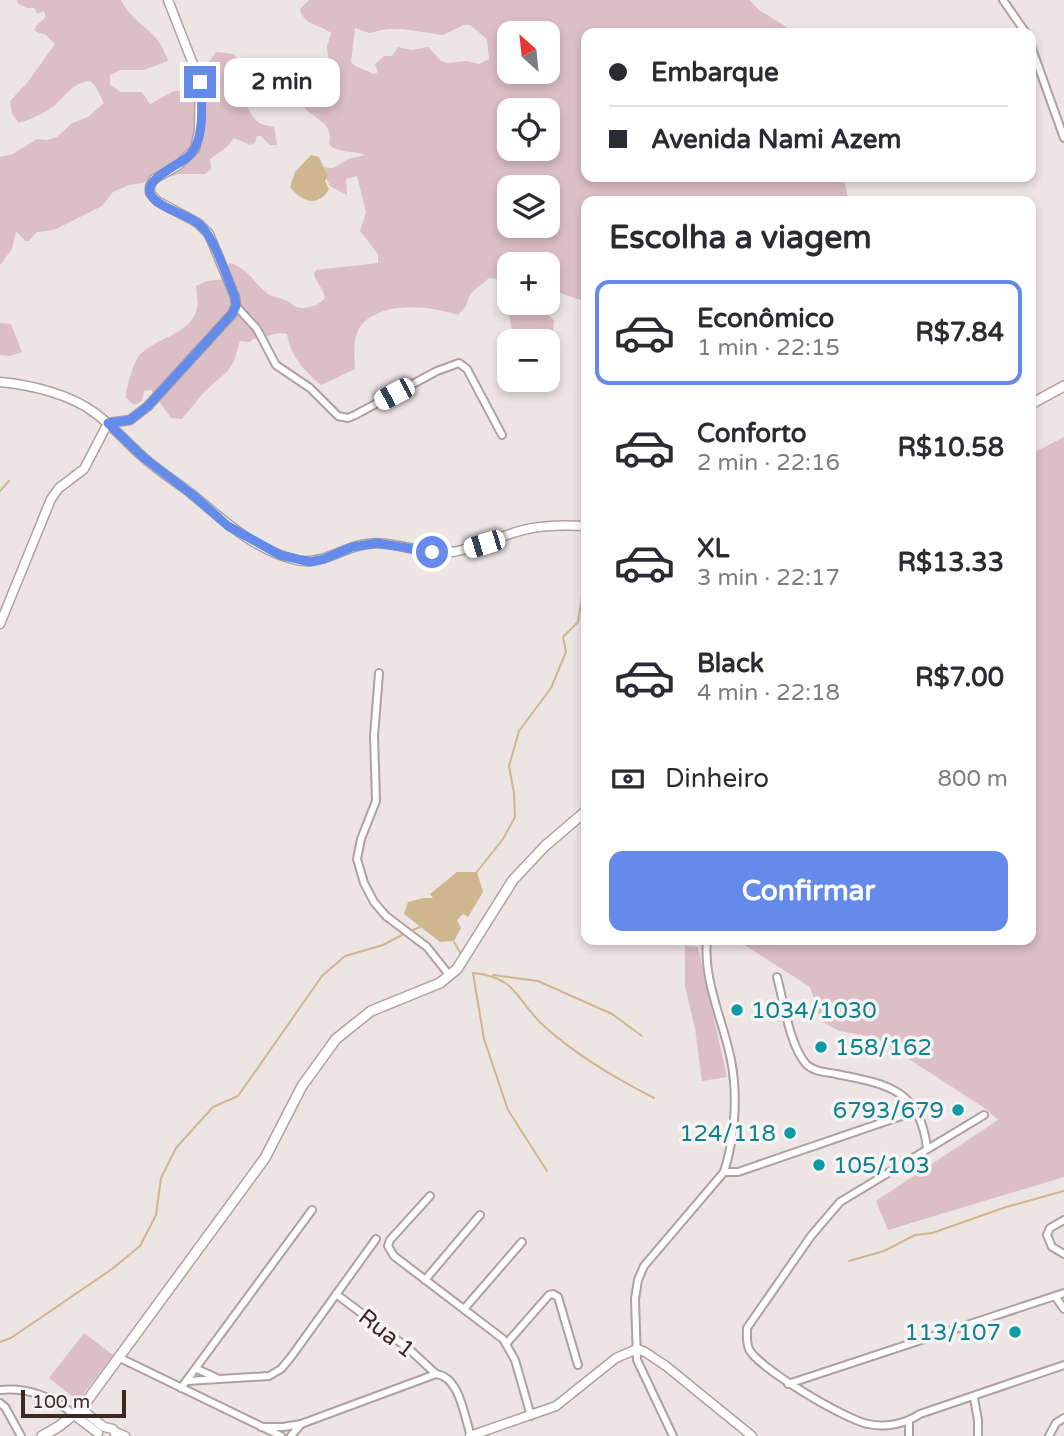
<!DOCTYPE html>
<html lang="pt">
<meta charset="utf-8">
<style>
:root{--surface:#fff;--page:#f2f2f3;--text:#2b2b33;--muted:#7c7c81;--line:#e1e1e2;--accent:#658bea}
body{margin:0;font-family:"Varela Round",sans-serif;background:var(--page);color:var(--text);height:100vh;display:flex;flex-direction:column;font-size:26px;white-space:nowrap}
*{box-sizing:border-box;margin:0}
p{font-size:23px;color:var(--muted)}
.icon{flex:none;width:38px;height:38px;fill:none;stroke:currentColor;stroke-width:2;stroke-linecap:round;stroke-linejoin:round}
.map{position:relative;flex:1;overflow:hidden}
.details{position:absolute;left:581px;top:196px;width:455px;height:749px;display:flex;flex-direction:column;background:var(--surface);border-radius:14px;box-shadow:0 4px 10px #0003}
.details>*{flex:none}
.guide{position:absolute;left:581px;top:28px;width:455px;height:154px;border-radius:14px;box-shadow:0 4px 10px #0003;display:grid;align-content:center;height:154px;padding:0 28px;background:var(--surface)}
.needle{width:46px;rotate:333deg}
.tools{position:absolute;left:497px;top:21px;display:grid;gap:14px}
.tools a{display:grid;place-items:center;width:63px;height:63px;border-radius:14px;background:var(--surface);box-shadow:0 4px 10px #0003;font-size:35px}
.scale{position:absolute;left:21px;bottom:18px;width:105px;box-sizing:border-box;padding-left:7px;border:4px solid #3d2924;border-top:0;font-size:19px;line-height:24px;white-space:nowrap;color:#3d2924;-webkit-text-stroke:5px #f9f4f4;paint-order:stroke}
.end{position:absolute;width:32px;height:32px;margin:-16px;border:9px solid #658bea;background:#fff;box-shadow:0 0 0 4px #fff}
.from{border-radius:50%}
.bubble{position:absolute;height:49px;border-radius:14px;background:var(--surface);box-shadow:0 4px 10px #0003;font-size:23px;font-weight:700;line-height:49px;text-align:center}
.car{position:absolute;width:21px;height:42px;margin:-21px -10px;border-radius:9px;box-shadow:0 0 5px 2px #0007;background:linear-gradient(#fff 24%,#345 0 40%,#fff 0 76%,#345 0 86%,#fff 0)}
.guide b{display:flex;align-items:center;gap:24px;height:66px;font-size:26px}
.guide b+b{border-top:2px solid var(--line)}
.guide i{width:18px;height:18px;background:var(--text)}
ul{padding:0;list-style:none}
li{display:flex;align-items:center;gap:21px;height:105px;margin:0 14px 10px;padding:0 14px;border:4px solid transparent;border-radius:14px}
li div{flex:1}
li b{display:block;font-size:26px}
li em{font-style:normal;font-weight:700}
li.selected{border-color:var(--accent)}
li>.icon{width:63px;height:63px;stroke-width:1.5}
h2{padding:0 28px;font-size:32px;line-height:84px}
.pay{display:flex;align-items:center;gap:18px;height:77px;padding:0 28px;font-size:26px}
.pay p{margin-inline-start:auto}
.primary-button{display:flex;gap:14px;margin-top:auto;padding:14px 28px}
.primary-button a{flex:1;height:80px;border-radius:14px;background:var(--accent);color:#fff;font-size:28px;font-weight:700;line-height:80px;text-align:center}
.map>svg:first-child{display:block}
</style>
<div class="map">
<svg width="1064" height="1436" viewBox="0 0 1064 1436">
<rect width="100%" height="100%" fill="#ede4e4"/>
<g fill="#dcbec6" fill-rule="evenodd">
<path d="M17,0h104c14,28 37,27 47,61l-24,9h-23l-11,5v10l11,7h21l8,12 24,-13h28l6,-3 -14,-20 -13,-35 21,39 14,-20 17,2c21,17 3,51 25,68 4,4 10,3 16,5l3,18h-7l-9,-9h-4l-2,7 -5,2 -16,-7 -7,9 -17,12 1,10 -6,5h-26l-17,5 -10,-3 -9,7 -14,2 -16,7 -11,14 -48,24 -17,2 -8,9h-4l-9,-10 -4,18 -12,16v-108l13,-3 24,-15 10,1 10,-3 15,-14 16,-6 16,-14 -8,-16 -6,-6c-18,2 -24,14 -36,25 -10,8 -23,13 -35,17l-7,-9 -2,-13 17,-18 28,-39 -9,-9 -12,-4 2,-5 9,-8v-5l-2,-2 -5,3 -4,-6h-7l-9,-4z"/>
<path d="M309,0h441l9,10 37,23h-210v144h257l6,24h-263v100c-7,-1 -11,-3 -17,-5 -18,-5 -21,-14 -21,-32h-39v39h25l20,17 -1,12c-12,6 -22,9 -36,8l-5,-11 -10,-44 -3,-6 -10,-1 -19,16 -4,12 -8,9c-27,-9 -71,-14 -94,7 -12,11 -10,32 -9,47l-34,16c-17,-15 -30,-28 -34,-51 -12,-3 -22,5 -34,5l-3,3 -10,-1 -6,20 -6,10 -24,21 -22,27 -11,-1 -20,-28 -7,1 -2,10 -8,4 -8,-7v-5c3,-12 6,-27 13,-37 15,-19 52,-20 58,-48 2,-6 -1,-15 -1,-22l11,-5 19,-2 3,-16c15,3 25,18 35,28 6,6 14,6 21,9 3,1 6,4 9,6 11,5 24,0 31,-8 -1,-9 -9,-15 -11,-24l2,-4 62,-7v-9l-18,-23 6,-19 -9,-36 -11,3 1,16 -17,-9 -7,-15 2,-4c11,4 12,-3 22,-7 5,-3 12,-3 18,-5 -12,-5 -27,-1 -36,-11 7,-26 -26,-26 -36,-51 11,-12 23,1 35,4l4,-7 -5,-43 4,-14c-11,-9 -27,-7 -31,-24zM464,25h6l17,14 2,20 -10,5 -12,-3 -20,2 -6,-2 -13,-14 -17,3 -13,-3 -6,9h-8l-9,8 3,8 -4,2 -19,-8 -4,-4 4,-34 14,5 18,-4h15l41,6zM509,33h39v39h-39zM509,110h39v39h-39zM509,187h39v39h-39z"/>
<polygon points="0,323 11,324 22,352 10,356 0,355"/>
<polygon points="1064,437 1064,1177 888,1230 876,1201 998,1120 986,1109 875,1037 839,1031 821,1021 810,987 737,940 1031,940 1031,454"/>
<polygon points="685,946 698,947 727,1077 702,1081 695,1028 685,986"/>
<polygon points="84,1333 113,1355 78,1401 49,1378"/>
</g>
<g fill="#ceb68f">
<path d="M311,155l8,2 9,19 -3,5 4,8c-11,19 -27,13 -39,-2l5,-15z"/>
<polygon points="457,872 477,872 483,892 468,917 463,914 457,920 461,928 454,941 440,942 404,914 408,902 423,898 433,898 430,894"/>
</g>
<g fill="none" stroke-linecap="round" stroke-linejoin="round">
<g stroke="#ceb68f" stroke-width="2">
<polyline points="0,491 9,481"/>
<polyline points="476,873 503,839 515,817 514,793 509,766 519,731 551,688 566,652 563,637 578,622 582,597"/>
<polyline points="413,930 420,927"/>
<polyline points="454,942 461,954"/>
<polyline points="493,975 538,981 612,1014 642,1036"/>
<path d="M547,1171l-39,-61 -24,-71 -11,-66c45,4 43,28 71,53 33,30 71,52 110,72"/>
<polyline points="849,1261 884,1251 915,1235 932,1233 1006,1207 1064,1191"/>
<polyline points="0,1342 11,1338 112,1269 140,1246 156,1215 161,1178 176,1148 213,1107 238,1096 322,976 345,956 383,945 402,935"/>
</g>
<g stroke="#aea19f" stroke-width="10">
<g id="minor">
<polyline points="1003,0 1026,33"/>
<polyline points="1031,46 1064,138"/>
<polyline points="236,306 257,329 276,365 310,388 338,416 348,418 355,415 437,371 459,363 467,369 502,435"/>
<polyline points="379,673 374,736 376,801 361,839 357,859 364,883 374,902 386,916 427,947 450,976"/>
<path d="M777,977c7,25 12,67 29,87 8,8 20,8 30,10 51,10 84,15 91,74"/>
<path d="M984,1115l-144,87 -29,34 -64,92c0,7 -1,14 2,21 9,19 97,71 119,75 17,4 37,0 52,-10l144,-49"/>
<polyline points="724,1172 738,1172 916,1111"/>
<polyline points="430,1196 390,1240 388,1246 394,1256 503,1339 515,1360 531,1416"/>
<polyline points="1064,1220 1050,1228 1047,1235 1052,1247 1064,1254"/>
<polyline points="425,1280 480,1215"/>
<path d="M336,1294l73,55 27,25c24,3 28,42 35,62"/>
<polyline points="1055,1296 1064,1309"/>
<polyline points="464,1309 522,1242"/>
<polyline points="506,1344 549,1295 553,1294 558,1297 578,1365"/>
<polyline points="118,1357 281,1436"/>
<polyline points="197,1369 217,1378"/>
<polyline points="187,1381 269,1376 281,1369 291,1357 376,1239"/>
<polyline points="788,1384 1064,1293"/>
<polyline points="181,1388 312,1210"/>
<path d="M0,1390c27,-3 54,7 74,25"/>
<polyline points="974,1398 978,1420 978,1436"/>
<polyline points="0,1403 5,1407 21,1436"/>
<polyline points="261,1427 283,1427 301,1424 436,1374"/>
<polyline points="291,1436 301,1424"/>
<path d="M673,1436l-36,-76 -2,-61 3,-19 6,-14 80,-94c11,-35 14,-76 7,-112 -8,-40 -28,-79 -24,-120"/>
<polyline points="909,1436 909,1421"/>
<polyline points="1049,1436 1056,1423 1064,1418"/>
</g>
</g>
<g stroke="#aea19f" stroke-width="11">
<g id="tertiary">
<path d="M0,382c31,3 70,12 95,31 18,13 31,29 47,43 16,15 35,26 51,39 31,26 62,55 103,65 26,6 46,-13 71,-16 28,-4 56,12 84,8 25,-3 48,-16 72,-22 19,-5 43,-5 63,-4"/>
<polyline points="0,624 51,499 59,488 84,469 108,423 130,420 148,406 232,314 236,306 235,297 209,234 198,223 157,201 150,193 150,186 154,179 177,166 195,149 199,131 200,82 168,0"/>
<polyline points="81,1409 104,1427 113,1429 116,1436"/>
<polyline points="74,1415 98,1433"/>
<polyline points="115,1432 125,1436"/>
<polyline points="470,1436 556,1406 616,1358 637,1349 645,1352 666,1366 752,1436"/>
</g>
</g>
<g stroke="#b2a09d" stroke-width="12">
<g id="secondary">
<polyline points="1031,404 1064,386"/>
<polyline points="42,1436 58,1427 81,1409 265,1158 302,1086 336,1039 371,1011 440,983 457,969 513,880 545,846 586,811"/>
</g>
</g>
<use href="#minor" stroke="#fff" stroke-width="6"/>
<use href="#tertiary" stroke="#fff" stroke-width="8"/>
<use href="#secondary" stroke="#fff" stroke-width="9"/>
</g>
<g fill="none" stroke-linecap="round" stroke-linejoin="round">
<path stroke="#658bea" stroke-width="9" d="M200,82c2,21 5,56 -10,73 -10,10 -45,23 -40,38 6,15 38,21 50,32 16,15 26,51 35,72l1,9 -4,8 -84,92 -18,14 -22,3 36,35 50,38 34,30 52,29 30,7 14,-3 28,-12 25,-4 55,9"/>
</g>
<g fill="#0f9aa8" stroke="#f9f4f4" stroke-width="2.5">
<circle cx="737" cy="1010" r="7"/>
<circle cx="821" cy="1047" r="7"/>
<circle cx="958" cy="1110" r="7"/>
<circle cx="790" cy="1133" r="7"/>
<circle cx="819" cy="1165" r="7"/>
<circle cx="1015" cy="1332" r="7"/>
</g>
<g text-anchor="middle" stroke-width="7" stroke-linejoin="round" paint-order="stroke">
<g font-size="23" fill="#0d838f" stroke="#f9f4f4" text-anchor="start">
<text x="751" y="1018">1034/1030</text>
<text x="835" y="1055">158/162</text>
<text x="944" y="1118" text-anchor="end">6793/679</text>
<text x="776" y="1141" text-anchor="end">124/118</text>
<text x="833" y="1173">105/103</text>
<text x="1001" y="1340" text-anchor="end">113/107</text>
</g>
<g font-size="23" fill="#3d2924" stroke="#f9f4f4">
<text transform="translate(387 1333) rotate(38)" y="8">Rua 1</text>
</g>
</g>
</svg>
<div class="tools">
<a><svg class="needle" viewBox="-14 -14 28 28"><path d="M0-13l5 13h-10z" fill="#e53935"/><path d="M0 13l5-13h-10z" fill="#7c7c81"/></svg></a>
<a><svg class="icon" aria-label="locate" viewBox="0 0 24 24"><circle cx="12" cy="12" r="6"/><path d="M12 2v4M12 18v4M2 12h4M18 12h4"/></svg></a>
<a><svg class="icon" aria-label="layers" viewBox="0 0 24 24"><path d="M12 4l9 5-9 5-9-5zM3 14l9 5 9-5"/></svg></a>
<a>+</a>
<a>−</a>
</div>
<div class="scale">100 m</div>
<i class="end from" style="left:432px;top:552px"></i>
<i class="end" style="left:200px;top:82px"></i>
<div class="bubble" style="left:224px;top:58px;width:116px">2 min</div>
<i class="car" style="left:394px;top:394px;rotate:242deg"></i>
<i class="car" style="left:484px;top:544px;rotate:253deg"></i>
<div class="guide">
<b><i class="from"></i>Embarque</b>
<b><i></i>Avenida Nami Azem</b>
</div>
<section class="details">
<h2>Escolha a viagem</h2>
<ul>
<li class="selected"><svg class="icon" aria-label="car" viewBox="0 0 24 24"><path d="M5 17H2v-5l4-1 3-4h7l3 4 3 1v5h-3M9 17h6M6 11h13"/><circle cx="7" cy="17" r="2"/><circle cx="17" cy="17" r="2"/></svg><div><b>Econômico</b><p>1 min · 22:15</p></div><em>R$7.84</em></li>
<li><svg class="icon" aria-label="car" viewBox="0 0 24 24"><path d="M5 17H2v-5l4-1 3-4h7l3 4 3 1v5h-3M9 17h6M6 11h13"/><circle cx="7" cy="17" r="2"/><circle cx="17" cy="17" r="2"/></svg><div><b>Conforto</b><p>2 min · 22:16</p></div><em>R$10.58</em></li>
<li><svg class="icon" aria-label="car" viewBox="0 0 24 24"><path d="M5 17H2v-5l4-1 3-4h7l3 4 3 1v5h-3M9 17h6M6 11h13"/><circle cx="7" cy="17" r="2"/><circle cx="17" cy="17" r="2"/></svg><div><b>XL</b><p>3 min · 22:17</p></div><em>R$13.33</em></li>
<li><svg class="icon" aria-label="car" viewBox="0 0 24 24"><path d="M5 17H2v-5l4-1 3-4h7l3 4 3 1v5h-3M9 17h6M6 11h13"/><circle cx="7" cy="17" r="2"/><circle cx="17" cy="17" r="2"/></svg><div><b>Black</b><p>4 min · 22:18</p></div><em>R$7.00</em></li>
</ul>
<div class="pay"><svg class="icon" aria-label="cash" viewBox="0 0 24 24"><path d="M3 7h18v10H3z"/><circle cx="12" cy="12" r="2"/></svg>Dinheiro<p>800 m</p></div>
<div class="primary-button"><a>Confirmar</a></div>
</section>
</div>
